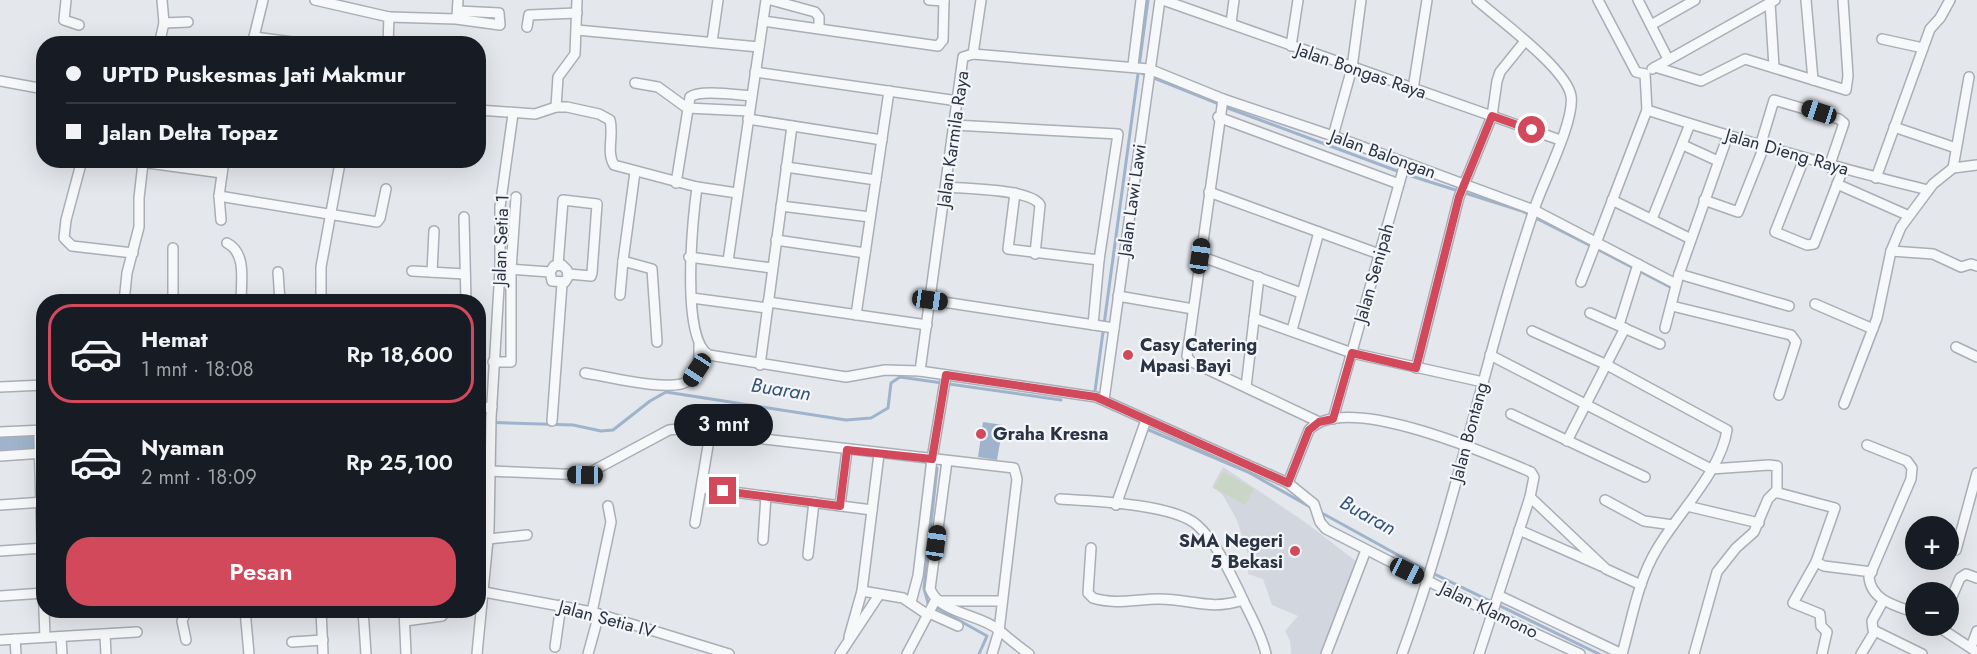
<!DOCTYPE html>
<html lang="id">
<meta charset="utf-8">
<style>
:root{--surface:#171b24;--page:#242831;--text:#f1f3f6;--muted:#9ea1a6;--line:#363941;--accent:#d1495b}
body{margin:0;font-family:Jost,sans-serif;background:var(--page);color:var(--text);height:100vh;display:flex;flex-direction:column;font-size:22px;white-space:nowrap}
*{box-sizing:border-box;margin:0}
p{font-size:20px;color:var(--muted)}
.icon{flex:none;width:33px;height:33px;fill:none;stroke:currentColor;stroke-width:2;stroke-linecap:round;stroke-linejoin:round}
.map{position:relative;flex:1;overflow:hidden}
.side{position:absolute;left:36px;top:294px;width:450px;height:324px;display:flex;flex-direction:column;background:var(--surface);border-radius:24px;box-shadow:0 6px 24px #0002}
.side>*{flex:none}
.banner{position:absolute;left:36px;top:36px;width:450px;height:132px;border-radius:24px;box-shadow:0 6px 24px #0002;display:grid;align-content:center;height:132px;padding:0 30px;background:var(--surface)}
.tools{position:absolute;left:1905px;top:516px;display:grid;gap:12px}
.tools a{display:grid;place-items:center;width:54px;height:54px;border-radius:50%;background:var(--surface);box-shadow:0 6px 24px #0002;font-size:30px}
.end{position:absolute;width:27px;height:27px;margin:-14px;border:8px solid #d1495b;background:#fff;box-shadow:0 0 0 3px #fff}
.from{border-radius:50%}
.bubble{position:absolute;height:42px;border-radius:21px;background:var(--surface);box-shadow:0 6px 24px #0002;font-size:20px;font-weight:600;line-height:42px;text-align:center}
.car{position:absolute;width:18px;height:36px;margin:-18px -9px;border-radius:8px;box-shadow:0 0 4px 2px #0007;background:linear-gradient(#222 24%,#8ab4d8 0 40%,#222 0 76%,#8ab4d8 0 86%,#222 0)}
.banner b{display:flex;align-items:center;gap:21px;height:57px;font-size:22px}
.banner b+b{border-top:2px solid var(--line)}
.banner i{width:15px;height:15px;background:var(--text)}
ul{padding:10px 0 0;list-style:none}
li{display:flex;align-items:center;gap:18px;height:99px;margin:0 12px 9px;padding:0 18px;border:3px solid transparent;border-radius:24px}
li div{flex:1}
li b{display:block;font-size:22px}
li em{font-style:normal;font-weight:600}
li.active{border-color:var(--accent)}
li>.icon{width:54px;height:54px;stroke-width:1.5}
.primary-button{display:flex;gap:12px;margin-top:auto;padding:12px 30px}
.primary-button a{flex:1;height:69px;border-radius:24px;background:var(--accent);color:#fff;font-size:24px;font-weight:600;line-height:69px;text-align:center}
.map>svg:first-child{display:block}
</style>
<div class="map">
<svg width="1977" height="654" viewBox="0 0 1977 654">
<rect width="100%" height="100%" fill="#e4e7ec"/>
<polygon fill="#d2d6de" points="1223,467 1305,522 1357,562 1324,654 1291,654 1290,641 1285,631 1298,616 1272,605 1263,579 1248,574 1250,561 1237,520 1222,494 1212,487"/>
<polygon fill="#c9d6c5" points="1223,472 1254,489 1245,505 1214,488"/>
<polygon fill="#9fb4cc" points="983,422 1003,425 997,460 978,457"/>
<g fill="none" stroke-linecap="round" stroke-linejoin="round">
<g stroke="#9fb4cc" stroke-width="3">
<polyline points="1139,72 1219,104"/>
<polyline points="1225,107 1408,175 1522,211 1591,246"/>
<polyline points="1597,249 1670,287"/>
<polyline points="1095,391 1148,0"/>
<polyline points="478,422 573,425 601,431 613,430 650,401 666,392 846,420 871,418 888,408 891,383 900,377 1061,400"/>
<polyline points="1149,430 1248,472 1314,509"/>
<polyline points="937,468 924,588 928,603 987,636 979,654"/>
<polyline points="1320,512 1418,566 1599,654"/>
</g>
<polyline stroke="#9fb4cc" stroke-width="16" points="0,443 44,441"/>
<g stroke="#a9aeb7" stroke-width="12">
<g id="minor">
<polyline points="66,0 64,20 79,25"/>
<polyline points="315,0 389,17 388,44"/>
<polyline points="771,0 815,12 819,17 819,28"/>
<polyline points="929,0 944,1"/>
<polyline points="1163,0 1560,140"/>
<polyline points="1598,0 1636,72 1645,74"/>
<polyline points="1638,0 1668,59"/>
<polyline points="1806,0 1813,80"/>
<polyline points="1770,3 1774,67"/>
<polyline points="457,16 458,0"/>
<polyline points="389,17 456,19 500,25 499,13 458,11"/>
<polyline points="763,21 938,46 943,40 944,0"/>
<polyline points="164,23 188,22"/>
<polyline points="1231,23 1234,0"/>
<polyline points="1651,25 1695,0"/>
<polyline points="527,27 529,15 577,13"/>
<polyline points="577,30 759,47"/>
<polyline points="161,36 164,23 162,0"/>
<polyline points="254,37 300,43"/>
<polyline points="1882,39 1923,48"/>
<polyline points="253,41 263,0"/>
<polyline points="712,42 718,0"/>
<polyline points="1291,46 1298,0"/>
<polyline points="973,54 981,0"/>
<polyline points="1133,65 1141,0"/>
<polyline points="1655,67 1701,81 1745,59 1846,90 1848,76 1843,0"/>
<polyline points="1652,69 1775,0"/>
<polyline points="755,72 958,101"/>
<polyline points="0,81 44,89"/>
<polyline points="635,83 658,87 687,108 749,111"/>
<polyline points="1413,89 1427,0"/>
<polyline points="1223,99 1187,356 1190,361 1319,422"/>
<polyline points="556,107 558,77 575,54 577,0"/>
<path d="M478,110l57,4 21,-7h11l32,7 11,6c4,15 -4,32 4,45l83,22c-4,30 -17,152 12,168l137,22 39,-7 35,1 176,26 192,86 26,21 6,18 6,7 167,85 87,40"/>
<path d="M1647,110c93,30 186,57 281,80"/>
<polyline points="1218,117 1399,184"/>
<polyline points="748,119 882,140"/>
<polyline points="954,125 1118,134 1099,260 1093,325"/>
<polyline points="1894,127 1956,148"/>
<polyline points="1333,136 1352,68 1361,0"/>
<polyline points="1761,143 1774,100 1839,119 1844,123 1829,167"/>
<polyline points="1683,145 1718,161"/>
<polyline points="1804,159 1775,232 1807,245 1814,244 1843,169"/>
<polyline points="82,160 66,220 64,238 72,246 133,253"/>
<polyline points="126,160 222,173"/>
<polyline points="786,167 876,180"/>
<polyline points="1953,168 1969,77"/>
<polyline points="635,172 623,261 652,269 657,342"/>
<polyline points="1876,178 1930,29 1940,18 1950,0"/>
<path d="M676,183l14,-86c10,-8 47,-2 61,-1"/>
<polyline points="1837,184 1907,215"/>
<polyline points="697,187 737,193"/>
<path d="M947,187c19,2 85,2 93,18l-5,49"/>
<polyline points="1209,192 1379,254"/>
<polyline points="1015,193 1008,249 1099,260"/>
<polyline points="219,196 377,222 380,218 386,189"/>
<polyline points="1612,200 1691,239"/>
<polyline points="1704,200 1738,212 1765,144"/>
<polyline points="781,206 870,217"/>
<polyline points="464,217 466,302"/>
<polyline points="1652,219 1690,124"/>
<polyline points="221,220 219,196 224,160"/>
<polyline points="776,240 865,253"/>
<path d="M227,243c20,10 14,39 14,59"/>
<polyline points="1891,251 1933,254 1961,267 1971,264 1977,266"/>
<polyline points="1200,256 1301,293"/>
<polyline points="689,257 772,268"/>
<polyline points="728,261 766,0"/>
<polyline points="558,265 563,200 597,204 592,273 591,276 569,274"/>
<polyline points="507,269 550,272 554,266 562,265 567,270 568,277 565,282 552,281 550,272"/>
<polyline points="412,271 465,274"/>
<polyline points="278,272 280,302"/>
<polyline points="432,272 434,231"/>
<polyline points="1679,274 1789,306"/>
<polyline points="1581,282 1647,110 1645,74"/>
<polyline points="620,295 623,261"/>
<polyline points="1118,296 1193,309"/>
<polyline points="692,298 767,308"/>
<polyline points="930,300 1114,328"/>
<polyline points="124,302 127,273 139,227 139,198 143,163"/>
<polyline points="173,302 173,248"/>
<polyline points="321,302 321,267 340,163 322,160"/>
<polyline points="768,302 927,325"/>
<polyline points="1815,304 1873,329"/>
<polyline points="1672,306 1791,335 1796,342 1779,395"/>
<polyline points="1590,313 1660,344"/>
<polyline points="856,315 889,91"/>
<polyline points="1254,318 1352,353 1483,382"/>
<polyline points="1619,325 1638,264"/>
<polyline points="1665,328 1679,274 1728,135"/>
<polyline points="1292,330 1319,232"/>
<path d="M1532,331l75,34 120,65c-6,41 -49,83 -70,119 -19,31 -25,70 -35,105"/>
<polyline points="1956,347 1977,357"/>
<polyline points="1490,355 1711,469 1769,465 1777,466 1777,493"/>
<polyline points="493,362 511,362 511,270 516,197"/>
<polyline points="760,365 792,126"/>
<polyline points="1416,368 1459,197 1492,116 1497,81 1500,72 1525,41"/>
<polyline points="920,371 963,57 973,54 1149,69 1223,99 1333,136 1534,210 1676,284"/>
<path d="M585,373c21,3 89,21 105,7 10,-8 9,-23 9,-35"/>
<polyline points="0,387 44,385"/>
<polyline points="1246,387 1259,277"/>
<polyline points="1104,400 1160,0"/>
<polyline points="1844,404 1877,318 1891,251 1901,227 1933,184 1953,168 1977,165"/>
<polyline points="478,408 492,407"/>
<polyline points="1511,414 1645,477"/>
<polyline points="1333,419 1405,163"/>
<polyline points="552,421 562,284"/>
<polyline points="44,428 39,437 44,609"/>
<polyline points="0,432 44,430"/>
<polyline points="1567,441 1625,328"/>
<path d="M1867,445l40,16 5,7 -1,11 -42,98c2,24 28,29 47,36"/>
<polyline points="879,454 862,591 903,598 928,615"/>
<polyline points="0,456 44,453"/>
<path d="M947,461l-17,128c10,25 50,25 69,41 9,8 19,16 30,24"/>
<polyline points="489,471 585,475 669,430 678,429 1014,468 1017,479 999,631 992,654"/>
<path d="M1288,483l21,-53c36,-39 180,24 222,42l3,5 -4,20 76,72 35,16"/>
<polyline points="702,488 872,510"/>
<path d="M1060,499c33,2 114,5 137,26 19,17 31,44 42,66 9,21 22,41 27,63"/>
<polyline points="1605,500 1644,521 1673,525"/>
<polyline points="0,505 44,502"/>
<polyline points="1116,505 1146,420"/>
<polyline points="840,506 847,450"/>
<polyline points="1687,506 1759,523"/>
<polyline points="695,523 710,434"/>
<polyline points="1519,530 1601,566"/>
<polyline points="488,539 527,535"/>
<polyline points="763,540 766,496"/>
<path d="M1091,548l-3,45 5,5c22,7 44,1 66,1 33,0 50,12 84,1"/>
<polyline points="1956,550 1977,473"/>
<polyline points="0,551 44,548"/>
<polyline points="808,555 814,502"/>
<polyline points="1816,562 1824,566 1872,572"/>
<polyline points="484,592 592,612 729,654"/>
<polyline points="0,596 44,593"/>
<polyline points="1500,596 1622,654"/>
<polyline points="941,601 1002,601"/>
<polyline points="1883,601 1872,621 1873,630 1922,654"/>
<polyline points="911,602 918,576 932,459 946,375"/>
<polyline points="1948,606 1960,578 1966,574 1977,578"/>
<polyline points="44,610 45,637"/>
<polyline points="245,610 249,654"/>
<polyline points="321,610 323,654"/>
<polyline points="363,610 366,654"/>
<polyline points="404,610 406,654"/>
<polyline points="592,612 611,522 608,506"/>
<polyline points="929,613 958,626"/>
<polyline points="405,621 442,616"/>
<polyline points="1937,626 1977,652"/>
<polyline points="105,635 106,654"/>
<polyline points="849,637 862,591"/>
<polyline points="61,638 62,654"/>
<polyline points="15,639 16,654"/>
<polyline points="0,640 137,632"/>
<polyline points="186,640 182,621 187,610"/>
<polyline points="292,642 323,640"/>
<polyline points="555,647 561,605"/>
<polyline points="1971,647 1977,631"/>
<polyline points="477,654 489,529 491,418 500,270 500,207 513,114"/>
<polyline points="588,654 599,614"/>
<polyline points="840,654 879,595"/>
<polyline points="907,654 936,599"/>
<polyline points="1326,654 1366,550"/>
<path d="M1402,654c54,-146 83,-300 133,-447 9,-27 40,-87 36,-111 -4,-27 -73,-77 -94,-96"/>
<polyline points="1479,654 1530,497"/>
<polyline points="1694,654 1717,572 1736,548 1754,532 1768,499 1775,492 1835,508 1816,562 1793,603 1820,614 1821,626 1827,632 1822,654"/>
<polyline points="1861,654 1875,631"/>
</g>
</g>
<use href="#minor" stroke="#f7f8fa" stroke-width="9"/>
</g>
<g fill="none" stroke-linecap="round" stroke-linejoin="round">
<polyline stroke="#d1495b" stroke-width="8" points="723,491 840,506 847,450 932,459 946,375 1096,397 1288,483 1309,430 1319,422 1333,419 1352,353 1416,368 1459,197 1492,116 1532,130"/>
</g>
<g fill="#d1495b" stroke="#f4f6f9" stroke-width="2">
<circle cx="1128" cy="355" r="6"/>
<circle cx="981" cy="434" r="6"/>
<circle cx="1295" cy="551" r="6"/>
</g>
<g text-anchor="middle" stroke-width="4.5" stroke-linejoin="round" paint-order="stroke">
<g font-size="18" fill="#2b3445" stroke="#f4f6f9">
<text transform="translate(1361 71) rotate(19)" y="6">Jalan Bongas Raya</text>
<text transform="translate(953 139) rotate(-82)" y="6">Jalan Karmila Raya</text>
<text transform="translate(1787 152) rotate(16)" y="6">Jalan Dieng Raya</text>
<text transform="translate(1383 154) rotate(20)" y="6">Jalan Balongan</text>
<text transform="translate(1132 200) rotate(-82)" y="6">Jalan Lawi Lawi</text>
<text transform="translate(501 240) rotate(-88)" y="6">Jalan Setia 1</text>
<text transform="translate(1374 273) rotate(-74)" y="6">Jalan Senipah</text>
<text transform="translate(1469 432) rotate(-75)" y="6">Jalan Bontang</text>
<text transform="translate(1489 610) rotate(26)" y="6">Jalan Klamono</text>
<text transform="translate(607 619) rotate(15)" y="6">Jalan Setia IV</text>
</g>
<g font-size="18" font-weight="bold" fill="#2b3445" stroke="#f4f6f9" text-anchor="start">
<text x="1140" y="351">Casy Catering<tspan x="1140" dy="21">Mpasi Bayi</tspan></text>
<text x="993" y="440">Graha Kresna</text>
<text x="1283" y="547" text-anchor="end">SMA Negeri<tspan x="1283" dy="21">5 Bekasi</tspan></text>
</g>
<g font-size="20" font-style="italic" fill="#34527a" stroke="#f4f6f9">
<text transform="translate(781 389) rotate(9)" y="7">Buaran</text>
<text transform="translate(1368 515) rotate(29)" y="7">Buaran</text>
</g>
</g>
</svg>
<div class="tools">
<a>+</a>
<a>−</a>
</div>
<i class="end from" style="left:1532px;top:130px"></i>
<i class="end" style="left:723px;top:491px"></i>
<div class="bubble" style="left:674px;top:404px;width:99px">3 mnt</div>
<i class="car" style="left:1819px;top:112px;rotate:288deg"></i>
<i class="car" style="left:1200px;top:256px;rotate:8deg"></i>
<i class="car" style="left:930px;top:300px;rotate:98deg"></i>
<i class="car" style="left:697px;top:370px;rotate:213deg"></i>
<i class="car" style="left:585px;top:475px;rotate:271deg"></i>
<i class="car" style="left:936px;top:543px;rotate:8deg"></i>
<i class="car" style="left:1407px;top:571px;rotate:116deg"></i>
<div class="banner">
<b><i class="from"></i>UPTD Puskesmas Jati Makmur</b>
<b><i></i>Jalan Delta Topaz</b>
</div>
<section class="side">
<ul>
<li class="active"><svg class="icon" aria-label="car" viewBox="0 0 24 24"><path d="M5 17H2v-5l4-1 3-4h7l3 4 3 1v5h-3M9 17h6M6 11h13"/><circle cx="7" cy="17" r="2"/><circle cx="17" cy="17" r="2"/></svg><div><b>Hemat</b><p>1 mnt · 18:08</p></div><em>Rp 18,600</em></li>
<li><svg class="icon" aria-label="car" viewBox="0 0 24 24"><path d="M5 17H2v-5l4-1 3-4h7l3 4 3 1v5h-3M9 17h6M6 11h13"/><circle cx="7" cy="17" r="2"/><circle cx="17" cy="17" r="2"/></svg><div><b>Nyaman</b><p>2 mnt · 18:09</p></div><em>Rp 25,100</em></li>
</ul>
<div class="primary-button"><a>Pesan</a></div>
</section>
</div>
